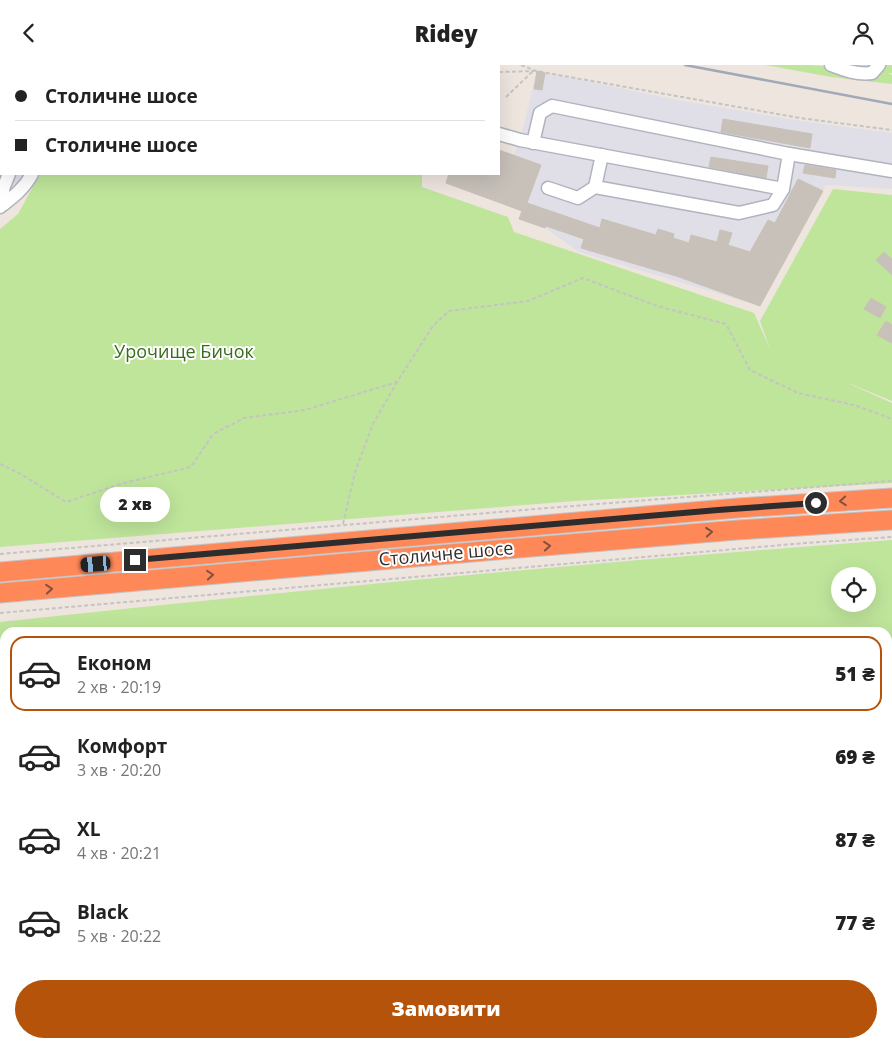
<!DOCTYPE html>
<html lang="uk">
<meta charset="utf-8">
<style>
:root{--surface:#fff;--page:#f2f2f2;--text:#222;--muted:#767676;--line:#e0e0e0;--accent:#b45309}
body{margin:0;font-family:"Open Sans",sans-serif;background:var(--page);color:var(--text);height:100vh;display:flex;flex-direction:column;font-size:19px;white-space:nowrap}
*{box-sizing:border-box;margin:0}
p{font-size:16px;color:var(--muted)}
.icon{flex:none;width:28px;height:28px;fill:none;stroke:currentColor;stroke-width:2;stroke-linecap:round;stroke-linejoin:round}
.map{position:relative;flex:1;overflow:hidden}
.details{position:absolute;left:0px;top:562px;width:892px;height:421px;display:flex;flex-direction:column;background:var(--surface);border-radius:15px 15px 0 0;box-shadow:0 5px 20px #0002}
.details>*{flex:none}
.top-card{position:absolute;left:0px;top:0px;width:500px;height:110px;box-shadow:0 5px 20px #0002;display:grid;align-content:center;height:110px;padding:0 15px;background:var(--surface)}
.buttons{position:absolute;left:831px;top:502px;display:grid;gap:10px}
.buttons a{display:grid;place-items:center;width:45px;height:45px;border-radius:50%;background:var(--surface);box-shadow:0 5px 20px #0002;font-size:25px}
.end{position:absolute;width:22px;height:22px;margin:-11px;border:6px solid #2d2d2d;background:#fff;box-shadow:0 0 0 2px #fff}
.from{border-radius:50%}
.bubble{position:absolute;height:35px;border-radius:18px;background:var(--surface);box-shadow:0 5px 20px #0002;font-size:16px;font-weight:800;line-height:35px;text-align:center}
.car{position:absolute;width:15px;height:30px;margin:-15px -8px;border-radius:6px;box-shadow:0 0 4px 1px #0007;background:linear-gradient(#222 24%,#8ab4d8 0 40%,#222 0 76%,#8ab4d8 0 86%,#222 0)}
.top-card b{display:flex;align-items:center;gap:18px;height:48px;font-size:19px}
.top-card b+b{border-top:1px solid var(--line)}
.top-card i{width:12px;height:12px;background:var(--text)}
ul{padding:9px 0 0;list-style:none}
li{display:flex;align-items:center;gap:15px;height:75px;margin:0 10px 8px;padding:0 5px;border:2px solid transparent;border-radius:15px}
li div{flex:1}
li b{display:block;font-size:19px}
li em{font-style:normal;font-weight:800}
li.active{border-color:var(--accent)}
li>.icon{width:45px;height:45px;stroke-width:1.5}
.cta{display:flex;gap:10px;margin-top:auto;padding:10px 15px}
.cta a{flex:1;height:58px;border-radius:30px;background:var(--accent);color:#fff;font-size:20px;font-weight:800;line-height:58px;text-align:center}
header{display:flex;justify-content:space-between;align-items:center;height:65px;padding:0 15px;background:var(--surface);font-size:22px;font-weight:800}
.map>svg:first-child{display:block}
</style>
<header><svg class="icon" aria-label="back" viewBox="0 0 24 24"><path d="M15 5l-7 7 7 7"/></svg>Ridey<svg class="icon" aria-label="person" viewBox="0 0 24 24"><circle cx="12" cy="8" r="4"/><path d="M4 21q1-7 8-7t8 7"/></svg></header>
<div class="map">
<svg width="892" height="983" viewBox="0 0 892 983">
<rect width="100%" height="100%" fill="#eee5df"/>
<g fill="#e0dfe7">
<polygon points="0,0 87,0 1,1 1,109 26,109 21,118 0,119"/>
<polygon points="183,0 267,0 270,1 186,1"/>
<polygon points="305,0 430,0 430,1"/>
<polygon points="537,6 678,35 801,56 892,68 892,124 826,120 760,241 579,187 545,163 519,154 522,146 446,118 448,111 442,109 499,109 499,85 514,90 520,75"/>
<polygon points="892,890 892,983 577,983 579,979 888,979 888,891"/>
<polygon points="344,979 450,979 451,983 299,983"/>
</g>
<g fill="#bfe59b" fill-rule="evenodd">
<polygon points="765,0 809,0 867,4 851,0 892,0 892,8 888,8 892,10 892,19 831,12"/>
<polygon points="40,109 422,109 422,122 508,152 514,167 754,248 770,284 760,256 833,124 892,130 892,336 843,316 892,338 892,418 575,436 0,482 0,164 18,149"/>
<path d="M892,475v384l-4,1v-292h-883v411h339l-45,4h-299v-426c297,-32 594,-60 892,-82zM840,511h28v28h-28z"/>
<polygon points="450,979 553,979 551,983 451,983"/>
</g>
<g fill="#c7c1ba" stroke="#cac1b8">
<polygon points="537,6 545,8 542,25 534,24"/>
<polygon points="723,54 812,69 810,83 721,67"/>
<polygon points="499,85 541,100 527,138 600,163 602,154 656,170 658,164 674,169 673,173 689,178 691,170 717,177 720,165 732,168 728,180 750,187 768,155 775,158 798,114 823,126 760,241 679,212 581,183 584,174 546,161 545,163 519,154 522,146 446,118 449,109 499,109"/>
<polygon points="711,92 768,101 766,113 709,102"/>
<polygon points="805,100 836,105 835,113 803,108"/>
<polygon points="884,187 892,194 892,210 876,195"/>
<polygon points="871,233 886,242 880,253 864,244"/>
<polygon points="886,256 892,260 892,278 877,270"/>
</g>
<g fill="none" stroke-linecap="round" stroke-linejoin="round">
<g stroke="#afb4bd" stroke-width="15">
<g id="minor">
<polyline points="284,0 287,1"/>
<polyline points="371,0 371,1"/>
<path d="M831,0c13,5 26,10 41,8l7,-8"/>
<polyline points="90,1 90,0"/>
<polyline points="499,69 520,75 783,124 789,89 892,106"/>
<polyline points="533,78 540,48 552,41 789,89"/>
<polyline points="0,85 1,86"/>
<polyline points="602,90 595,122 739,148 773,140 783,124"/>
<polyline points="548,123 578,133 595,122"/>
<polyline points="4,139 3,124 9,109"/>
<path d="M0,142c13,-10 24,-18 32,-33"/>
<polyline points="888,874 892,872"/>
<polyline points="569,983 570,979"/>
</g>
</g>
<g stroke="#c4c4c4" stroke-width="21">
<g id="highway">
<polyline points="0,507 738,443 892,433"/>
<polyline points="0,528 496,485 737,465 892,455"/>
</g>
</g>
<g stroke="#c4c4c4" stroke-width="2" stroke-dasharray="4 2.5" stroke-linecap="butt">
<polyline points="451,0 455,1"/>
<polyline points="521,0 536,6 800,53 892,65"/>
<polyline points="439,1 439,0"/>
<polyline points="499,7 534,6"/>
<polyline points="506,32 533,6"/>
<polyline points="0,399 19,408 66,437 124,418 191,402 213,369 244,353 305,345 397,317 433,261 449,246 528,236 583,213 657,241 726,259 750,305 798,328 854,340 892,354"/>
<polyline points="343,459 355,407 373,359 397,317"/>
<polyline points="0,489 547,443 892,416"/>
<polyline points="0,548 805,478 892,472"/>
<polyline points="888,671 892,671"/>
<polyline points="888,709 892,707"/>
<polyline points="0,915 5,915"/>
</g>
<use href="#minor" stroke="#fff" stroke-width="12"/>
<use href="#highway" stroke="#ff8859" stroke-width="19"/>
<polyline stroke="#a1a8b7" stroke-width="2.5" points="685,0 892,39"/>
</g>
<defs><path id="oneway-chevron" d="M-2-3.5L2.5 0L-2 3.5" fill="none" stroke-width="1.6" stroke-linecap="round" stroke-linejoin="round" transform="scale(1.25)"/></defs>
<g stroke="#81513f">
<use href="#oneway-chevron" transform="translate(843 436) rotate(176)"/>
<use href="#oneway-chevron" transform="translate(709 467) rotate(-5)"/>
<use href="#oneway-chevron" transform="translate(547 481) rotate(-5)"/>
<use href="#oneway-chevron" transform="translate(210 510) rotate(-5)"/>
<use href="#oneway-chevron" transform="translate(49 524) rotate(-5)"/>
</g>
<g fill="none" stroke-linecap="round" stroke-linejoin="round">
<polyline stroke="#2d2d2d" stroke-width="6" points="135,495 718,445 816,438"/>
</g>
<g text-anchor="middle" stroke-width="4" stroke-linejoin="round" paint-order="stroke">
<g font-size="18" fill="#376c1a" stroke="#fff">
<text x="184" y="293">Урочище Бичок</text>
</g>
<g font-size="18" fill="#2d2d2d" stroke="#fff">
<text transform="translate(446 489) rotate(-5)" y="6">Столичне шосе</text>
</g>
</g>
</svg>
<div class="buttons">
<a><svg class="icon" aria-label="locate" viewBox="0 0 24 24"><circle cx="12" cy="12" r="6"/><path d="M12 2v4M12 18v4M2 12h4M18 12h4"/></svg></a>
</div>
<i class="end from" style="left:816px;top:438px"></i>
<i class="end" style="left:135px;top:495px"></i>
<div class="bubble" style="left:100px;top:422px;width:70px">2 хв</div>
<i class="car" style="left:96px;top:499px;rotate:265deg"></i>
<div class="top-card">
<b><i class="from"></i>Столичне шосе</b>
<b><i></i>Столичне шосе</b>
</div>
<section class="details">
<ul>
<li class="active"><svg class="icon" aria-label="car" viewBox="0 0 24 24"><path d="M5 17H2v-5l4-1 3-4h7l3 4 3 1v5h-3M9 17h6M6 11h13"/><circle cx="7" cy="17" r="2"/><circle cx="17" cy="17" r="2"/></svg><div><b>Економ</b><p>2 хв · 20:19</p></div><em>51 ₴</em></li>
<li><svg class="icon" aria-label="car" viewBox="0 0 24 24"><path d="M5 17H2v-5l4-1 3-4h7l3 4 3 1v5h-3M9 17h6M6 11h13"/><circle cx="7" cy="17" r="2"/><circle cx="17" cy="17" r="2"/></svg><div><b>Комфорт</b><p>3 хв · 20:20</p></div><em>69 ₴</em></li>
<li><svg class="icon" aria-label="car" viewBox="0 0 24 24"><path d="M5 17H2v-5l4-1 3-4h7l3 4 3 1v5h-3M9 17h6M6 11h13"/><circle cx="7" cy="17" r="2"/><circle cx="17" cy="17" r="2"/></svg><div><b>XL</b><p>4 хв · 20:21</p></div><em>87 ₴</em></li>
<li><svg class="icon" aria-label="car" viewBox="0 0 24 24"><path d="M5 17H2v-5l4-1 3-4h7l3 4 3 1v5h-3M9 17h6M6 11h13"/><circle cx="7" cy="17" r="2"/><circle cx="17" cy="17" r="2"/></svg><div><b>Black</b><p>5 хв · 20:22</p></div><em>77 ₴</em></li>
</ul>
<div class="cta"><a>Замовити</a></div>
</section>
</div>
